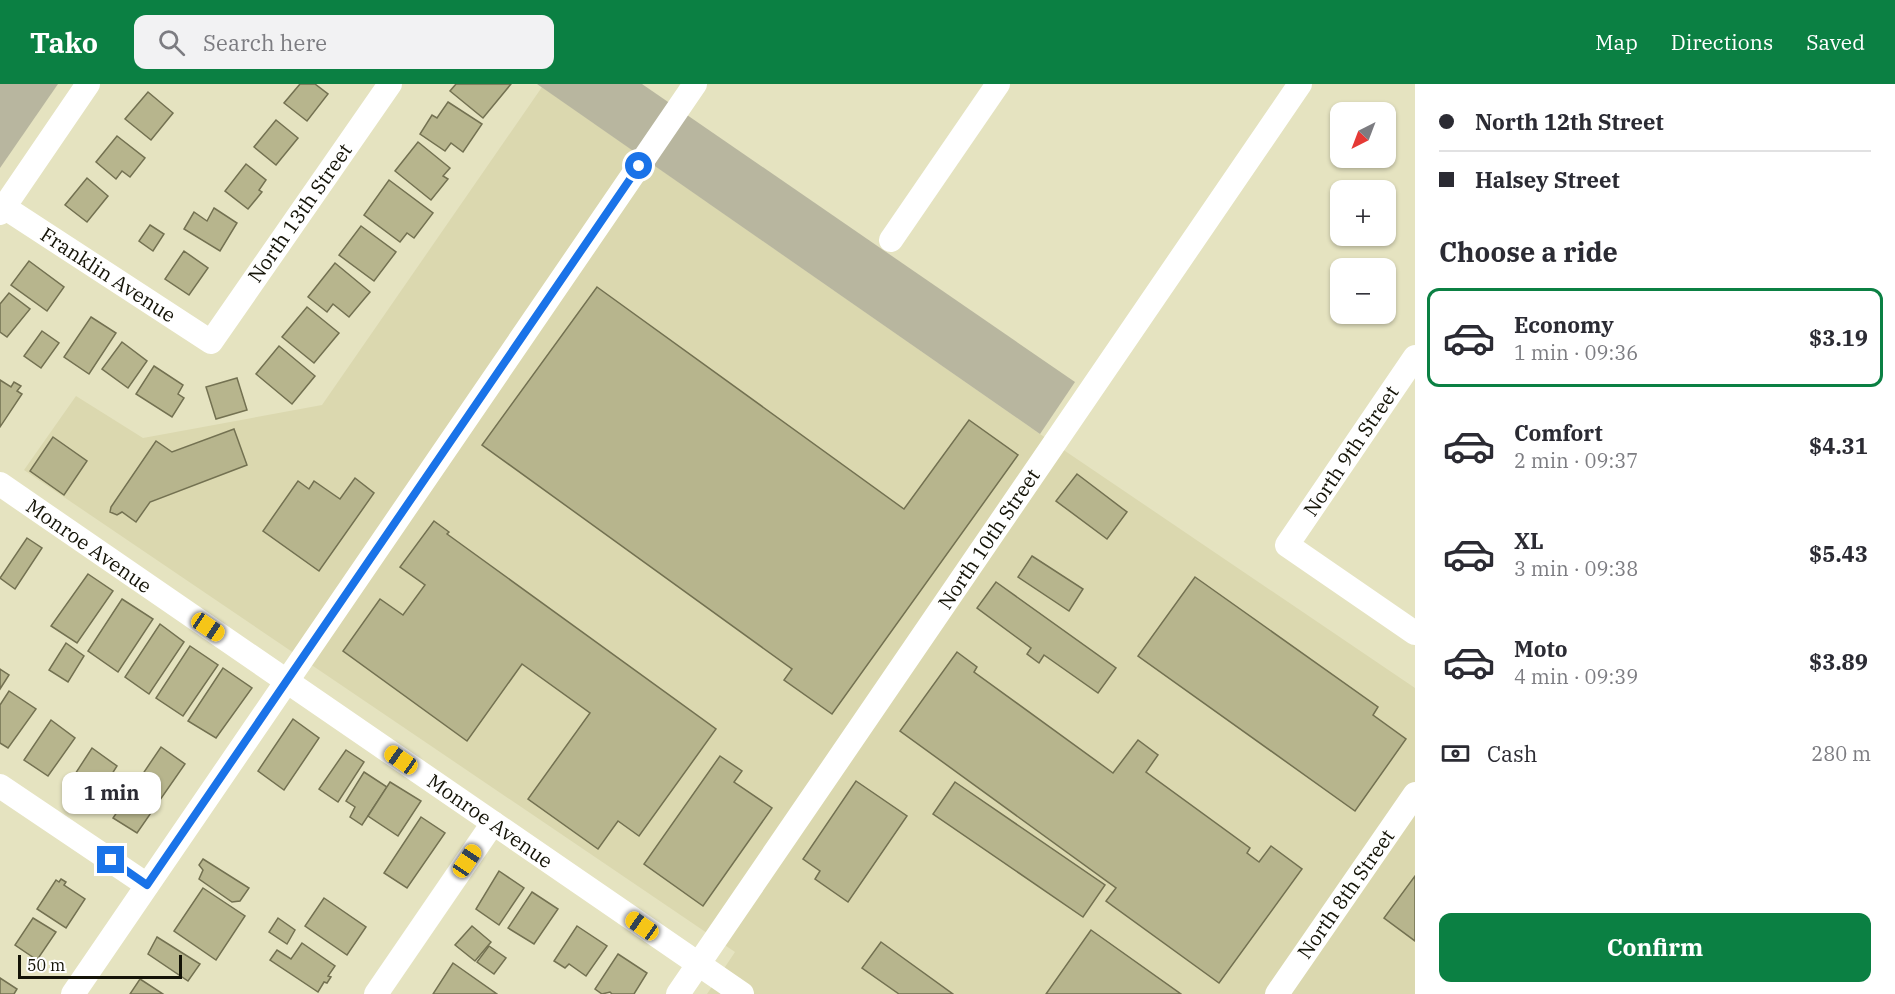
<!DOCTYPE html>
<meta charset="utf-8">
<style>
:root{--surface:#fff;--page:#f2f2f3;--text:#2b2b33;--muted:#7c7c81;--line:#e1e1e2;--accent:#0b8043}
body{margin:0;font-family:"IBM Plex Serif",serif;background:var(--page);color:var(--text);height:100vh;display:flex;flex-direction:column;font-size:22px;white-space:nowrap}
*{box-sizing:border-box;margin:0}
p{font-size:20px;color:var(--muted)}
.icon{flex:none;width:33px;height:33px;fill:none;stroke:currentColor;stroke-width:2;stroke-linecap:round;stroke-linejoin:round}
.map{position:relative;flex:1;overflow:hidden}
.sheet{display:flex;flex-direction:column;background:var(--surface);width:480px}
.sheet>*{flex:none}
.guide{display:grid;align-content:center;height:132px;padding:0 24px;background:var(--surface)}
.needle{width:39px;rotate:222deg}
.buttons{position:absolute;left:1330px;top:18px;display:grid;gap:12px}
.buttons a{display:grid;place-items:center;width:66px;height:66px;border-radius:12px;background:var(--surface);box-shadow:0 2px 4px #0004;font-size:30px}
.scale{position:absolute;left:18px;bottom:15px;width:164px;box-sizing:border-box;padding-left:6px;border:3px solid #141307;border-top:0;font-size:16px;line-height:21px;white-space:nowrap;color:#141307;-webkit-text-stroke:4px #fff;paint-order:stroke}
.end{position:absolute;width:27px;height:27px;margin:-14px;border:8px solid #1a73e8;background:#fff;box-shadow:0 0 0 3px #fff}
.from{border-radius:50%}
.bubble{position:absolute;height:42px;border-radius:12px;background:var(--surface);box-shadow:0 2px 4px #0004;font-size:20px;font-weight:800;line-height:42px;text-align:center}
.car{position:absolute;width:18px;height:36px;margin:-18px -9px;border-radius:8px;box-shadow:0 0 4px 2px #0007;background:linear-gradient(#f5c518 24%,#345 0 40%,#f5c518 0 76%,#345 0 86%,#f5c518 0)}
.guide b{display:flex;align-items:center;gap:21px;height:57px;font-size:22px}
.guide b+b{border-top:2px solid var(--line)}
.guide i{width:15px;height:15px;background:var(--text)}
ul{padding:0;list-style:none}
li{display:flex;align-items:center;gap:18px;height:99px;margin:0 12px 9px;padding:0 12px;border:3px solid transparent;border-radius:12px}
li div{flex:1}
li b{display:block;font-size:22px}
li em{font-style:normal;font-weight:800}
li.active{border-color:var(--accent)}
li>.icon{width:54px;height:54px;stroke-width:1.5}
h2{padding:0 24px;font-size:27px;line-height:72px}
.pay{display:flex;align-items:center;gap:15px;height:66px;padding:0 24px;font-size:22px}
.pay p{margin-inline-start:auto}
.button{display:flex;gap:12px;margin-top:auto;padding:12px 24px}
.button a{flex:1;height:69px;border-radius:12px;background:var(--accent);color:#fff;font-size:24px;font-weight:800;line-height:69px;text-align:center}
header{display:flex;align-items:center;gap:36px;box-sizing:border-box;height:84px;padding:0 30px;background:var(--accent);color:#fff}
header strong{font-size:28px}
nav{display:flex;gap:33px;margin-inline-start:auto;font-size:21px}
.search{width:420px;height:54px;background:var(--page);display:flex;align-items:center;gap:15px;box-sizing:border-box;padding:0 21px;border-radius:12px;color:var(--muted);font-size:22px}
main{display:flex;flex:1;min-height:0}
.map>svg:first-child{display:block}
</style>
<header>
<strong>Tako</strong>
<div class="search"><svg class="icon" aria-label="search" viewBox="0 0 24 24"><circle cx="10" cy="10" r="6"/><path d="M15 15l6 6"/></svg>Search here</div>
<nav><a>Map</a><a>Directions</a><a>Saved</a></nav>
</header>
<main>
<div class="map">
<svg width="1415" height="910" viewBox="0 0 1415 910">
<rect width="100%" height="100%" fill="#e5e3c0"/>
<polygon fill="#dbd8af" points="542,3 1040,350 1415,604 1415,698 1401,718 1415,728 1415,910 707,910 735,868 24,386 76,312 143,354 322,321"/>
<g fill="#b8b69f">
<polygon points="0,0 58,0 0,84"/>
<polygon points="537,0 642,0 1075,298 1040,350"/>
</g>
<g fill="#b7b58d" stroke="#737151" stroke-width="1.5">
<polygon points="300,0 315,0 328,10 307,37 284,19"/>
<polygon points="456,0 511,0 483,34 450,7"/>
<polygon points="148,8 173,29 151,56 125,35"/>
<polygon points="448,18 482,40 463,68 451,59 445,67 420,50 432,31 437,34"/>
<polygon points="276,36 298,54 276,81 254,63"/>
<polygon points="117,52 145,74 130,93 122,87 116,95 96,78"/>
<polygon points="418,58 450,84 443,92 448,95 431,116 395,87"/>
<polygon points="246,80 266,96 259,106 262,108 248,125 225,107"/>
<polygon points="87,94 108,112 87,138 65,121"/>
<polygon points="389,96 433,129 414,154 407,149 400,158 364,131"/>
<polygon points="214,124 237,139 220,167 184,145 194,128 207,137"/>
<polygon points="150,141 164,150 153,167 139,157"/>
<polygon points="361,142 396,168 374,197 339,171"/>
<polygon points="184,167 208,184 189,211 165,195"/>
<polygon points="29,177 64,203 47,227 11,201"/>
<polygon points="335,179 370,208 349,233 333,220 327,228 308,213"/>
<polygon points="597,203 904,425 969,336 1018,371 832,630 784,596 792,585 482,361"/>
<polygon points="9,209 30,225 7,253 0,248 0,220"/>
<polygon points="307,223 339,249 314,279 282,253"/>
<polygon points="91,233 116,249 89,290 64,273"/>
<polygon points="42,247 59,259 41,284 24,272"/>
<polygon points="122,258 147,277 128,304 102,285"/>
<polygon points="279,262 315,292 292,320 256,290"/>
<polygon points="154,282 183,301 178,310 184,314 172,333 136,310"/>
<polygon points="237,294 247,326 216,335 206,303"/>
<polygon points="0,296 11,303 14,298 21,302 17,307 22,310 0,343"/>
<polygon points="234,345 247,381 150,418 136,438 122,428 117,431 110,428 111,423 156,357 172,368"/>
<polygon points="53,353 87,377 64,411 30,387"/>
<polygon points="1077,390 1127,428 1107,455 1056,417"/>
<polygon points="355,394 374,409 319,487 263,447 298,397 309,405 314,397 340,415"/>
<polygon points="434,437 449,448 447,450 716,645 639,752 618,737 598,765 528,715 590,629 522,580 467,657 343,567 380,515 403,531 425,501 400,483"/>
<polygon points="27,454 42,464 15,505 0,494"/>
<polygon points="1032,472 1083,505 1069,527 1018,493"/>
<polygon points="88,490 113,507 77,559 51,542"/>
<polygon points="1195,493 1378,623 1373,631 1406,655 1355,727 1138,572"/>
<polygon points="996,498 1116,584 1098,609 1044,571 1039,579 1027,570 1031,564 977,524"/>
<polygon points="122,515 153,535 118,588 88,567"/>
<polygon points="160,540 184,558 149,610 125,593"/>
<polygon points="66,559 84,572 68,598 49,586"/>
<polygon points="190,562 218,581 183,632 156,614"/>
<polygon points="957,568 977,583 974,588 1113,689 1138,656 1158,671 1146,688 1250,764 1247,769 1259,778 1271,762 1302,785 1219,899 1106,817 1116,804 900,647"/>
<polygon points="223,584 252,604 216,654 188,637"/>
<polygon points="0,585 9,591 0,605"/>
<polygon points="9,607 36,625 8,664 0,659 0,621"/>
<polygon points="293,635 319,654 284,706 258,687"/>
<polygon points="51,636 75,654 48,692 24,676"/>
<polygon points="161,663 185,680 137,749 113,734"/>
<polygon points="92,664 117,682 92,722 66,704"/>
<polygon points="346,666 364,678 338,718 319,705"/>
<polygon points="720,672 742,687 734,698 772,724 703,822 644,780"/>
<polygon points="364,688 387,703 362,741 350,733 355,723 346,717"/>
<polygon points="856,697 907,732 848,818 815,795 820,787 803,775"/>
<polygon points="390,698 421,717 398,752 368,732"/>
<polygon points="955,698 1105,801 1083,833 933,730"/>
<polygon points="421,733 445,749 407,804 384,789"/>
<polygon points="203,775 249,804 240,817 232,818 199,795 203,786 199,781"/>
<polygon points="499,787 524,804 499,841 476,825"/>
<polygon points="1415,792 1415,857 1384,834"/>
<polygon points="61,795 66,798 64,801 85,815 66,844 37,825 56,796 59,798"/>
<polygon points="203,804 245,832 216,876 174,847"/>
<polygon points="532,808 558,825 534,860 508,844"/>
<polygon points="324,814 366,843 347,871 305,842"/>
<polygon points="33,834 56,848 37,876 15,861"/>
<polygon points="278,834 295,846 287,860 269,848"/>
<polygon points="472,842 491,858 475,877 455,861"/>
<polygon points="577,842 607,862 586,892 569,880 565,884 554,877"/>
<polygon points="1091,846 1181,910 1046,910"/>
<polygon points="157,853 200,880 188,897 148,870"/>
<polygon points="881,858 953,910 899,910 862,884"/>
<polygon points="302,859 335,882 328,892 331,893 327,899 324,898 318,908 270,876 277,866 291,875"/>
<polygon points="489,862 506,874 494,890 477,878"/>
<polygon points="618,870 647,889 634,910 612,910 610,908 602,910 595,905"/>
<polygon points="453,879 497,910 433,910"/>
<polygon points="0,894 17,905 14,910 0,910"/>
<polygon points="140,895 163,910 130,910"/>
</g>
<g fill="none" stroke-linecap="round" stroke-linejoin="round">
<g stroke="#fff" stroke-width="24">
<polyline points="4,123 211,258 390,0"/>
<polyline points="0,129 88,0"/>
<polyline points="891,156 998,0"/>
<polyline points="1415,273 1287,461 1415,549"/>
<polyline points="0,400 742,910"/>
<polyline points="0,702 147,801"/>
<polyline points="73,910 695,0"/>
<polyline points="376,910 493,739"/>
<polyline points="678,910 1300,0"/>
<polyline points="1277,910 1415,710"/>
</g>
</g>
<g fill="none" stroke-linecap="round" stroke-linejoin="round">
<polyline stroke="#1a73e8" stroke-width="8" points="111,776 147,801 639,82"/>
</g>
<g text-anchor="middle" stroke-width="4.5" stroke-linejoin="round" paint-order="stroke">
<g font-size="20" fill="#141307" stroke="#fff">
<text transform="translate(300 129) rotate(-55)" y="7">North 13th Street</text>
<text transform="translate(108 191) rotate(33)" y="7">Franklin Avenue</text>
<text transform="translate(1351 367) rotate(-56)" y="7">North 9th Street</text>
<text transform="translate(989 455) rotate(-56)" y="7">North 10th Street</text>
<text transform="translate(89 462) rotate(35)" y="7">Monroe Avenue</text>
<text transform="translate(490 737) rotate(35)" y="7">Monroe Avenue</text>
<text transform="translate(1346 810) rotate(-55)" y="7">North 8th Street</text>
</g>
</g>
</svg>
<div class="buttons">
<a><svg class="needle" viewBox="-14 -14 28 28"><path d="M0-13l5 13h-10z" fill="#e53935"/><path d="M0 13l5-13h-10z" fill="#7c7c81"/></svg></a>
<a>+</a>
<a>−</a>
</div>
<div class="scale">50 m</div>
<i class="end from" style="left:639px;top:82px"></i>
<i class="end" style="left:111px;top:776px"></i>
<div class="bubble" style="left:62px;top:688px;width:99px">1 min</div>
<i class="car" style="left:208px;top:543px;rotate:124deg"></i>
<i class="car" style="left:401px;top:676px;rotate:305deg"></i>
<i class="car" style="left:467px;top:777px;rotate:34deg"></i>
<i class="car" style="left:642px;top:842px;rotate:305deg"></i>
</div>
<section class="sheet">
<div class="guide">
<b><i class="from"></i>North 12th Street</b>
<b><i></i>Halsey Street</b>
</div>
<h2>Choose a ride</h2>
<ul>
<li class="active"><svg class="icon" aria-label="car" viewBox="0 0 24 24"><path d="M5 17H2v-5l4-1 3-4h7l3 4 3 1v5h-3M9 17h6M6 11h13"/><circle cx="7" cy="17" r="2"/><circle cx="17" cy="17" r="2"/></svg><div><b>Economy</b><p>1 min · 09:36</p></div><em>$3.19</em></li>
<li><svg class="icon" aria-label="car" viewBox="0 0 24 24"><path d="M5 17H2v-5l4-1 3-4h7l3 4 3 1v5h-3M9 17h6M6 11h13"/><circle cx="7" cy="17" r="2"/><circle cx="17" cy="17" r="2"/></svg><div><b>Comfort</b><p>2 min · 09:37</p></div><em>$4.31</em></li>
<li><svg class="icon" aria-label="car" viewBox="0 0 24 24"><path d="M5 17H2v-5l4-1 3-4h7l3 4 3 1v5h-3M9 17h6M6 11h13"/><circle cx="7" cy="17" r="2"/><circle cx="17" cy="17" r="2"/></svg><div><b>XL</b><p>3 min · 09:38</p></div><em>$5.43</em></li>
<li><svg class="icon" aria-label="car" viewBox="0 0 24 24"><path d="M5 17H2v-5l4-1 3-4h7l3 4 3 1v5h-3M9 17h6M6 11h13"/><circle cx="7" cy="17" r="2"/><circle cx="17" cy="17" r="2"/></svg><div><b>Moto</b><p>4 min · 09:39</p></div><em>$3.89</em></li>
</ul>
<div class="pay"><svg class="icon" aria-label="cash" viewBox="0 0 24 24"><path d="M3 7h18v10H3z"/><circle cx="12" cy="12" r="2"/></svg>Cash<p>280 m</p></div>
<div class="button"><a>Confirm</a></div>
</section>
</main>
